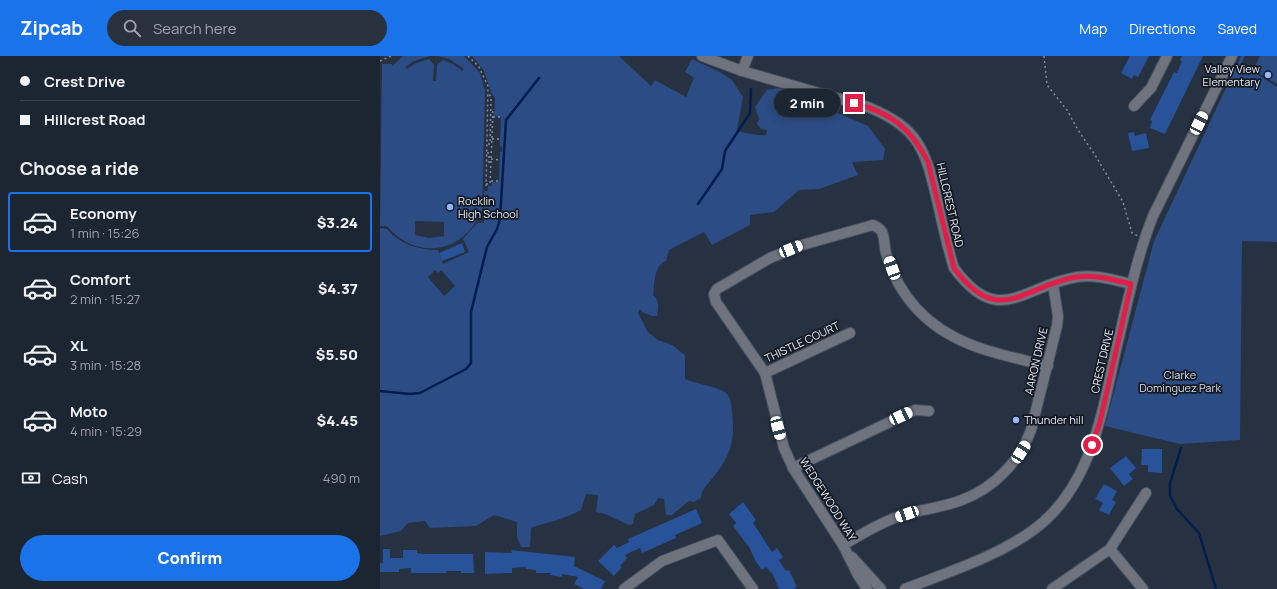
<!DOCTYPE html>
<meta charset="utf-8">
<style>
:root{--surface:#1c2532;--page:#29313e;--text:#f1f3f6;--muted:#a0a5ac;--line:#3a424d;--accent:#1a73e8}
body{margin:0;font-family:Manrope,sans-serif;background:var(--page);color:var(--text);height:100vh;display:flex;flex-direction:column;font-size:15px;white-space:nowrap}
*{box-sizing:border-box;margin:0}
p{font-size:13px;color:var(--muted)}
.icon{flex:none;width:22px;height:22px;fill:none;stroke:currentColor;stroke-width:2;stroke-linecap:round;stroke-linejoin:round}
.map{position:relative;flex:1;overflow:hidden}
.details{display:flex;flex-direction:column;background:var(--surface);width:380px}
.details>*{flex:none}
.hud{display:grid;align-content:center;height:88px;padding:0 20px;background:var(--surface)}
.end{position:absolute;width:18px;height:18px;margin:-9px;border:5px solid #e11d48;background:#fff;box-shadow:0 0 0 2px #fff}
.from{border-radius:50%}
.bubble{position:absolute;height:28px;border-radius:14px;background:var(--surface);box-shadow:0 2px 10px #0003,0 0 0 1px var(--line);font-size:13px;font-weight:800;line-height:28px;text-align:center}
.car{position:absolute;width:12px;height:24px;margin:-12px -6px;border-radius:5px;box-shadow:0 0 3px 1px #0007;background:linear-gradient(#fff 24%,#345 0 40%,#fff 0 76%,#345 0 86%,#fff 0)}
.hud b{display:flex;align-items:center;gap:14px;height:38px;font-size:15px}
.hud b+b{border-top:1px solid var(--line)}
.hud i{width:10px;height:10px;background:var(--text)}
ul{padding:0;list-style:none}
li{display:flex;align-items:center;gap:12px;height:60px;margin:0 8px 6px;padding:0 12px;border:2px solid transparent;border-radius:4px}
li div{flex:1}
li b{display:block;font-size:15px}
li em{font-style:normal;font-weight:800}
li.active{border-color:var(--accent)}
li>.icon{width:36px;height:36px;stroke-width:1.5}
h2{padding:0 20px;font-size:18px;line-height:48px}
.pay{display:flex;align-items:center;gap:10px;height:44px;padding:0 20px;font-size:15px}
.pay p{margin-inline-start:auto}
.button{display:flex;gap:8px;margin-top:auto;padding:8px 20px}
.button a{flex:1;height:46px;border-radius:24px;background:var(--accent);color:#fff;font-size:16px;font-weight:800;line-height:46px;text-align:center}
header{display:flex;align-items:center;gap:24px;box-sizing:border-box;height:56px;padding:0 20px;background:var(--accent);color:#fff}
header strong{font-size:19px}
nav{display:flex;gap:22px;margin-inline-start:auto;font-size:14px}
.search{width:280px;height:36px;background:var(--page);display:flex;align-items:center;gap:10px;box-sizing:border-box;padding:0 14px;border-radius:22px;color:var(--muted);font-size:15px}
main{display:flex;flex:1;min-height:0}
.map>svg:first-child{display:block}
</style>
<header>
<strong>Zipcab</strong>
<div class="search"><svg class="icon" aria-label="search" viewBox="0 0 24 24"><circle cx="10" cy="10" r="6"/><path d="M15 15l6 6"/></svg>Search here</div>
<nav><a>Map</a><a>Directions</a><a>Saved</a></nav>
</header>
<main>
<section class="details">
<div class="hud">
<b><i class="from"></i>Crest Drive</b>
<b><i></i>Hillcrest Road</b>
</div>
<h2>Choose a ride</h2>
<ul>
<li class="active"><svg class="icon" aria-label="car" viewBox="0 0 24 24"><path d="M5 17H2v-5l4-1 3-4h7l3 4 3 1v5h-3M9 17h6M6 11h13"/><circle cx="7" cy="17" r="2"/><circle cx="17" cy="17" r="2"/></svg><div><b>Economy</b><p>1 min · 15:26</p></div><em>$3.24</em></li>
<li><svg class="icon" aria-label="car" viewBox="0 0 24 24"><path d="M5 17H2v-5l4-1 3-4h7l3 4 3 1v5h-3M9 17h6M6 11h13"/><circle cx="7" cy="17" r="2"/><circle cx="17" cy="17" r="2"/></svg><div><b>Comfort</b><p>2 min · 15:27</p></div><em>$4.37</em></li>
<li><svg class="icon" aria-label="car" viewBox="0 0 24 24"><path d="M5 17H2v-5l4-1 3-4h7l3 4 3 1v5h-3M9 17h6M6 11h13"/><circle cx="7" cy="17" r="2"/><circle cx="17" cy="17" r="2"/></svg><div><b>XL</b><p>3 min · 15:28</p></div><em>$5.50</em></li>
<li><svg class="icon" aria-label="car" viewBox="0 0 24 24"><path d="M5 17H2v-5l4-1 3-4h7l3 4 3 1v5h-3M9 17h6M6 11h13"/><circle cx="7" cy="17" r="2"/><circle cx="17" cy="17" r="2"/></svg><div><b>Moto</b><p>4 min · 15:29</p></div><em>$4.45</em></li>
</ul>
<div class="pay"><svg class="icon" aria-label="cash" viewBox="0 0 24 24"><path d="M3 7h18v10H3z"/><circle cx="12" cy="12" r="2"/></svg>Cash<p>490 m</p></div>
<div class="button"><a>Confirm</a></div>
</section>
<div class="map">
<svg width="897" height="533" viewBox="0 0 897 533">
<rect width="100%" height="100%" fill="#263142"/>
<g fill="#2b4c84" fill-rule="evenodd">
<path d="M23,0h27l-16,5 -9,6 2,2 9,-6 13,-4 5,6 -1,16h3l1,-16 6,-5 10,4 9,7 2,-2 -15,-10 -11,-3h26l16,17 5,18 -3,125h-3c-19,39 -65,43 -92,10h-7l2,-162h10v2zM35,165l29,1v14l-15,2 -14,-3z"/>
<path d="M92,0h147l32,30 4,-6 31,17 8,-19 -9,-6 7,-13 28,13 12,8 11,17 -6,33c5,3 23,6 29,5l1,-5 -6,-1 -4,-5 2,-5 -4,-12 12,-17 12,-2 89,38 17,23 -2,11 -31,2 6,13 -39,14 -20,1 -25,22 -24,3v10l-38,20 -8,-13 -35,18 -3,11c-13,5 -11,23 -13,34 7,6 5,13 4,21h-5l-10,-4 -2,-3 -2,4 10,19 10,8 14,5 13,10v24c12,5 26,6 38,12 8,4 8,13 9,21 3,27 0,41 -17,63 -6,8 -13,13 -14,23l-7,4 -5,-1 -17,14h-6l-2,-16 -6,-1 -4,7 -19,9 -2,10 -4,1 -24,-11 -9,-2 2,-17 -12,-1 -5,16c-16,9 -33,12 -50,18l-1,19h-9l-4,-10v-15l-23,-7 -18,11 -46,2 -5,-7 -17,2 -7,8 -21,5v-308l7,1c13,15 30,21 51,21l5,14 26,-12 -6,-13 14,-16h7v-32h4v-5h4v-4h7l1,-30h2v-5l-2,-1 1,-29 -7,-1 1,-18 -4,-6 -7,-21zM55,214l3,3 3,-3 14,16 -11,10 -16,-19z"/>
<polygon points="861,0 865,0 861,8 897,31 897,186 862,185 860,384 800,388 725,370 774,185"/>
<polygon points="880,0 897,0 897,28 873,14"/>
</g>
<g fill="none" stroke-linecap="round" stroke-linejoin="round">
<g stroke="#011d50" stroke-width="2.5">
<polyline points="318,148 342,113 345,95 370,57 371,33"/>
<polyline points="0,335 30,338 40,337 86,313 91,307 91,256 107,191 117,173 120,163 126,64 159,22"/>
<polyline points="801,392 790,427 790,440 797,453 819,477 836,533"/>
</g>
</g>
<g fill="#285299">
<polygon points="750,0 769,0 758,21 754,19 752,23 741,17"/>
<polygon points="802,0 823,0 785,78 770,72 772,65 770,64 794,16 797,17 802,5 800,4"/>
<polygon points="754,76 755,80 766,77 769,92 752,95 748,77"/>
<polygon points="82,187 85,196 62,205 59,197"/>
<polygon points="762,393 782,393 782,417 768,416 768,409 761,409"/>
<polygon points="746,400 756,412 749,418 753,423 744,430 730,412"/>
<polygon points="724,428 737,435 732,444 736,446 729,459 719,454 723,447 715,443"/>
<polygon points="363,446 376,464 373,467 392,496 397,492 403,501 399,504 406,515 409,514 417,531 413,533 399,533 393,519 386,511 382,514 376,506 369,491 353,470 356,467 349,458"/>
<polygon points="316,453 322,467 295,479 296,482 262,497 260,492 245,499 247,502 240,510 242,511 234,520 218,505 234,489 237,492 249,486 248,483"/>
<polygon points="3,493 10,493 10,502 23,502 23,494 37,494 37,497 43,498 93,498 94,517 81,517 81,515 66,515 66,517 31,517 31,512 19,513 19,516 0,516 0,507 3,507"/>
<polygon points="131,494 195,501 194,510 225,525 221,533 204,533 194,528 198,521 182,518 182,521 170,519 171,517 156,517 156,514 146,513 146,511 132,512 132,517 105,518 105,496 132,497"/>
</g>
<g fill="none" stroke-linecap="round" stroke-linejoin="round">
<g stroke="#444f5f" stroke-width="12">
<g id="minor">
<path d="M322,0l40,15 126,36c51,21 57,42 69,93 5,23 10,46 17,68 45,61 68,18 123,9 18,-3 37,3 54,7"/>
<polyline points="362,15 368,0"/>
<polyline points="754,50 771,32 787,0"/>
<polyline points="385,317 470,277"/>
<polyline points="413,412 535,354 549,355"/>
<path d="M463,489c21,-12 40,-24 63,-31 19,-5 38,-7 56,-14 32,-12 57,-38 69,-70l26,-104 1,-10 -5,-32"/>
<polyline points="730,493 763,533"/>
<polyline points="472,501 501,533"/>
<polyline points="244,533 282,505 338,484 373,533"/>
<path d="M487,533l-9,-14 -15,-30 -50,-77 -9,-20 -19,-75 -49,-71 -2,-8 3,-5 53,-31 32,-13 71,-20c4,2 7,3 9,7 3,6 2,14 4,21 6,21 16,40 31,56 35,38 83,45 131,57"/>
<path d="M525,533c43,-17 89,-31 127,-58 58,-41 70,-116 84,-181 11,-45 20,-91 37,-134l79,-160"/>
<polyline points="672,533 730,493 766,437"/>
</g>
</g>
<g stroke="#848d9c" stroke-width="1.5" stroke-dasharray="2 3" stroke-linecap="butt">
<polyline points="88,0 99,11 108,30 106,130"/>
<polyline points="664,0 667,29 687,54 698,74 715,99 743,146 752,177 758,180"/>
<polyline points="0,5 11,0"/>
<polyline points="113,61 121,61"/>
<polyline points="112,83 120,83"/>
<polyline points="108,88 110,88 111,41 109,38"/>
<polyline points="107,97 109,97 109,108 111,108"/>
<polyline points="111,103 120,104"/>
<polyline points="111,125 119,125"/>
<polyline points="106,128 110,128 113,56 110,56"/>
</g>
<use href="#minor" stroke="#6e737d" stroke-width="10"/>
</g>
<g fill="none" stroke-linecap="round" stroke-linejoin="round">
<path stroke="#e11d48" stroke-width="5" d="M474,47c37,10 57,25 74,59l26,106c45,61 69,18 122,9 19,-3 37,3 55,7l-31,138 -8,23"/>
</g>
<g fill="#8fb8fd" stroke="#141921" stroke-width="1.5">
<circle cx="888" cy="19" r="4"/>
<circle cx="70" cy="151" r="4"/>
<circle cx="636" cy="364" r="4"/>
</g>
<g text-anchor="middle" stroke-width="3.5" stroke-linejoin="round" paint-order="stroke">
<g font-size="11" fill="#e4ebf7" stroke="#141921" text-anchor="start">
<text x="880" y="17" text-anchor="end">Valley View<tspan x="880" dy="13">Elementary</tspan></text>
<text x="78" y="149">Rocklin<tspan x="78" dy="13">High School</tspan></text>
<text x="644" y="368">Thunder hill</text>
</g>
<g font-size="11" fill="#e4ebf7" stroke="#141921">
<text transform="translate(570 149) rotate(77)" y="4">HILLCREST ROAD</text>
<text transform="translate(422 286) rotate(-25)" y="4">THISTLE COURT</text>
<text transform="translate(656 305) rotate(-77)" y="4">AARON DRIVE</text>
<text transform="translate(722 305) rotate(-77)" y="4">CREST DRIVE</text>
<text transform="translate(448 443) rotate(58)" y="4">WEDGEWOOD WAY</text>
</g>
<g font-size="11" fill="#d2def3" stroke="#141921">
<text x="800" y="323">Clarke<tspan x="800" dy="13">Dominguez Park</tspan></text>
</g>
</g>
</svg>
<i class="end from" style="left:712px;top:389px"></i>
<i class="end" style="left:474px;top:47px"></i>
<div class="bubble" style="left:394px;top:33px;width:66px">2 min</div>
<i class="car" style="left:819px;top:67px;rotate:26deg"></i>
<i class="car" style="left:411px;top:193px;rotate:68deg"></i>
<i class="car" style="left:512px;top:212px;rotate:340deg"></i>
<i class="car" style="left:521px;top:360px;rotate:65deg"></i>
<i class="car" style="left:398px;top:372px;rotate:165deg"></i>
<i class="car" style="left:641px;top:396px;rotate:32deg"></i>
<i class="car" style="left:527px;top:458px;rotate:250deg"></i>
</div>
</main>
